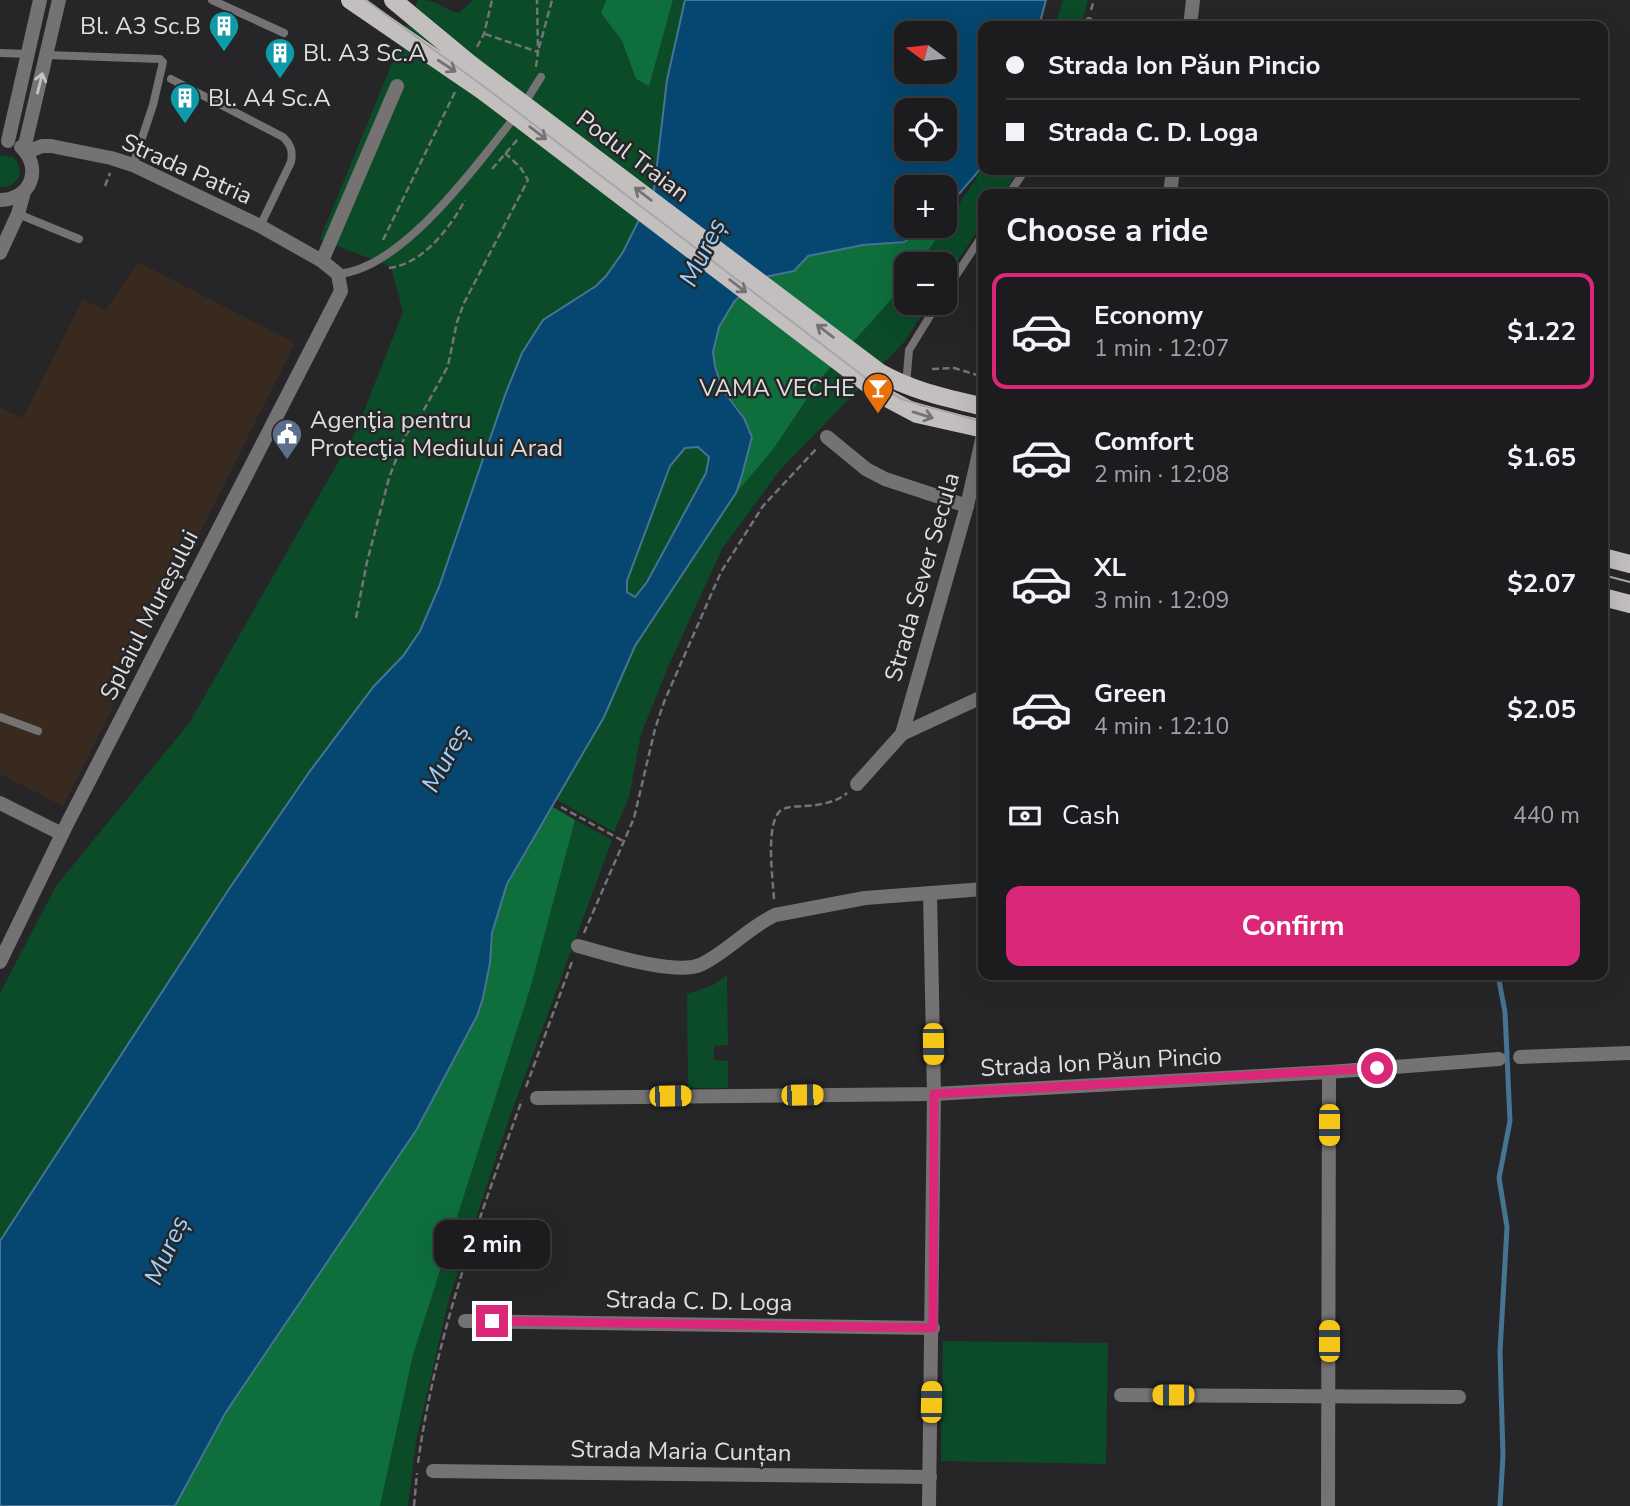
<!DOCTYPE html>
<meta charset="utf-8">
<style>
:root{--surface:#1c1c1f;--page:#252528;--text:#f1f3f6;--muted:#a0a1a4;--line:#3a3a3d;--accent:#db2777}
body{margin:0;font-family:"Nunito Sans",sans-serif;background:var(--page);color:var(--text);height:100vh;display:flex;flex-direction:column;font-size:26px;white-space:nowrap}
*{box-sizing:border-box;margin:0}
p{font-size:23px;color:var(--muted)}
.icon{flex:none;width:38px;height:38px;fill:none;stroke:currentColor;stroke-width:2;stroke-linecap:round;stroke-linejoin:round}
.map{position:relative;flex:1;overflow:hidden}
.side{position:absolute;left:978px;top:189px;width:630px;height:791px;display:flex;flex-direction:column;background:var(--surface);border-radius:14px;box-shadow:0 7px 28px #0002,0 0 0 2px var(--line)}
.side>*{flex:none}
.banner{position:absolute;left:978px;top:21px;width:630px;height:154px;border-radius:14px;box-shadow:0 7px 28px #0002,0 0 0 2px var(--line);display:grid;align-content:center;height:154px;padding:0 28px;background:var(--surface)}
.needle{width:46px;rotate:285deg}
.buttons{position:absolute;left:894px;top:21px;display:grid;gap:14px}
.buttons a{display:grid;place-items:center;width:63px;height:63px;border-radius:14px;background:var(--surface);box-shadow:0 7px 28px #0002,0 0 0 2px var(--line);font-size:35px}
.end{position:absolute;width:32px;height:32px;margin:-16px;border:9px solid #db2777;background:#fff;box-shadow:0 0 0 4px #fff}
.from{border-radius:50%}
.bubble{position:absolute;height:49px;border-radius:14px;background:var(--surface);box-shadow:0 7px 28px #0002,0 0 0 2px var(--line);font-size:23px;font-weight:700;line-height:49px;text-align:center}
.car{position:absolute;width:21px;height:42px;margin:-21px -10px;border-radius:9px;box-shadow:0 0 5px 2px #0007;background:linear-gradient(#f5c518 24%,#345 0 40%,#f5c518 0 76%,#345 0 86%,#f5c518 0)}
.banner b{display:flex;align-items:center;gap:24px;height:66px;font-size:26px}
.banner b+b{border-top:2px solid var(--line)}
.banner i{width:18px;height:18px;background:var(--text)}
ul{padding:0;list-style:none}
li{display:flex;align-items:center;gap:21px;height:116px;margin:0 14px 10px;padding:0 14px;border:4px solid transparent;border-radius:14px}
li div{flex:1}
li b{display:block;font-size:26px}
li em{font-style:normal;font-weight:700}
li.selected{border-color:var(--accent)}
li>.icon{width:63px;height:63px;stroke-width:1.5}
h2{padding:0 28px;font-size:32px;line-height:84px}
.pay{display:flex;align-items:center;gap:18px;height:77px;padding:0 28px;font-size:26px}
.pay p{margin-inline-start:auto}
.primary-button{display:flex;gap:14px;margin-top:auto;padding:14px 28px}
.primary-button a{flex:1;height:80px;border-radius:14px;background:var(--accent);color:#fff;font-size:28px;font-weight:700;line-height:80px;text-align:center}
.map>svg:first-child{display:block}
</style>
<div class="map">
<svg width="1630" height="1506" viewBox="0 0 1630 1506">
<rect width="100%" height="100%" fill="#262629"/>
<polygon fill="#392a1f" points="138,262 295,343 63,806 0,774 0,408 23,418 83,299 105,311"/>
<g fill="#0b4b28">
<path d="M418,0c22,0 23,9 41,13l14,-13h133l-5,13 21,28 14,38 13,6 24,-85h12l-18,80 -13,110 -31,62 -17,24 -10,10 -18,12 -56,55 -17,42 -66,192 -19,44 -17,25 -29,30 -64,85 -81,118 -229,351v-247l56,-107 134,-164 166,-291 47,-119 -12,-45 -71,-28z"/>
<polygon points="1063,0 1088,0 1081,26 1055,26"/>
<path d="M0,155l13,2c13,13 6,31 -13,30z"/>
<polygon points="983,168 1019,170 1003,194 984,194 983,223 945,280 945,264 919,264"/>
<polygon points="906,283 906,303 930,303 904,342 779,471 722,549 668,667 641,734 629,797 614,832 557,800 604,717 635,646 736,493 772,451 821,378"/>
<polygon points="698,447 709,457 706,473 647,582 635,597 627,592 627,581 670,466 686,448"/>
<polygon points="575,820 612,840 509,1119 449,1299 416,1441 408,1506 380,1506 413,1355 531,986"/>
<polygon points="727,975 728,1045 714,1046 714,1060 728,1061 728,1088 688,1088 687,994 713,985"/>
<polygon points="943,1341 1108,1343 1106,1464 941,1461"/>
</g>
<g fill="#0e6f3d">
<polygon points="606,0 673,0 649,86 636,79 622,41 601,13"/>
<path d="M918,226h27l-26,38h-13v19l-85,95 -49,73 -36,42c5,-14 12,-61 8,-74 -3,-12 -17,-21 -22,-31 -3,-6 -5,-14 -7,-20 -4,-18 1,-37 9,-52 35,-61 117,-69 181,-74z"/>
<path d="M553,807l22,13 -44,166 -118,369 -33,151h-205l51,-94 191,-283 60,-114c13,-36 12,-75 23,-112 10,-34 35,-65 53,-96z"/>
</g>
<path fill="#054770" stroke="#467492" stroke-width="2" fill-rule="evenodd" d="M685,0h361l-7,26h-55l-1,140 -24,28 -14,9v-16h-39v39h12l-13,16 -42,3 -55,11 -14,15 -35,7 -25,24 -15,25 -6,25 2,14 7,23 22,29 8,19 -10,38 -6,18 -101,153 -31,71 -97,167 -15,49 -2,30 -7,35 -6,18 -60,113 -191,283 -51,94h-175v-265l229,-352 81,-118 64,-85 29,-30 17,-25 19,-44 66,-192 17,-42 21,-33 53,-34 10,-10 17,-24 31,-62 13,-110zM906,33h39v39h-39zM906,110h39v39h-39zM698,447l11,10 -3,16 -59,109 -12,15 -8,-5v-11l43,-115 15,-18z"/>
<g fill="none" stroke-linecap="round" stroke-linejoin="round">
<polyline stroke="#467492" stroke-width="5" points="1498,975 1505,1012 1510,1121 1499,1178 1507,1227 1500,1352 1503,1456 1500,1506"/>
<g stroke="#747476" stroke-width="2.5" stroke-dasharray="7 3.5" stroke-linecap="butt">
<polyline points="1091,10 1094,0"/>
<polyline points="485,34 538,52"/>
<polyline points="477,47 484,34 492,0"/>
<polyline points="539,48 552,0"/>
<polyline points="536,67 538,52 537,0"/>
<polyline points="492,169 518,139"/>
<polyline points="105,186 110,173"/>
<polyline points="383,240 455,92"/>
<path d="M389,268c34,-4 61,-40 76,-68"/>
<polyline points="932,369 954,368 984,377"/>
<polyline points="356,618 367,562 389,478 405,436 421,415 448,366 457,322 464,303 528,180 520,167 505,153"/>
<polyline points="561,807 625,842"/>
<path d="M774,899c-1,-19 -10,-81 9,-90 9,-4 23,-2 33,-4 11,-2 22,-4 31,-12"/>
<polyline points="584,933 634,818 655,729 664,702 721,572 763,506 818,447"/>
<polyline points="526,1087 573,959"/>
<path d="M418,1463c17,-125 61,-245 104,-363"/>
<polyline points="414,1506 417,1473"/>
</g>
<g stroke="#747272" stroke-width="8">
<polyline points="212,0 284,33"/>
<polyline points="1087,26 1089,21"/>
<polyline points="0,53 29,54"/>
<polyline points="47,55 160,59 163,62 153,105 133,165"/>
<path d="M171,79l112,58c8,8 10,14 8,25l-31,64"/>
<polyline points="524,104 541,77"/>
<polyline points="1009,194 1025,170"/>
<polyline points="18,214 79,239"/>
<path d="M338,274c65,-5 140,-111 179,-160"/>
<polyline points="945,292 984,233"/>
<polyline points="906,386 909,350 938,303"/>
<polyline points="0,717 38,731"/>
</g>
<g stroke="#747272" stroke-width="14">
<polyline points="1190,26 1193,0"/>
<polyline points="8,141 40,0"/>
<polyline points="24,149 59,0"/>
<polyline points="1170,194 1173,170"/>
<path d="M0,200c31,0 43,-32 21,-53"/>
<polyline points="0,253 18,214 24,192"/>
<polyline points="322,261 397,86"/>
<polyline points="827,437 866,469 885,479 967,506"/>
<polyline points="902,734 967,506 984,431"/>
<polyline points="857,784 902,734 984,696"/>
<polyline points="0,803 62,834"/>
<path d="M578,946c27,7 99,31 124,18 26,-13 46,-36 73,-49l90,-17 119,-9"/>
<polyline points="0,962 68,822 341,291 338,274 322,261 260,226 133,165 111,158 51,146 42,146 27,152"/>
<polyline points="1520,1057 1630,1053"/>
<polyline points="537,1098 934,1094 1329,1072 1499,1059"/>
<polyline points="465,1321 933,1328"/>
<polyline points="1121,1395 1459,1397"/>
<polyline points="433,1471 930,1477"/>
<polyline points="929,1506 934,1094 930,893"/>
<polyline points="1328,1506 1329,1072"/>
</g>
<g stroke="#c3bfbe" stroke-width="18">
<polyline points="350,0 483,91 885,397 917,414 984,429"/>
<path d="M393,0l76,63 410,309c33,19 68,26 105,35"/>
<polyline points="1603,557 1630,564"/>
<polyline points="1603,597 1630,604"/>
</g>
<g stroke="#a7a7a9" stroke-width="2">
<polyline points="366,0 486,88 871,382 904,400 984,422"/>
<polyline points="1603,575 1630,582"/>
</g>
</g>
<defs><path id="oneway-shaft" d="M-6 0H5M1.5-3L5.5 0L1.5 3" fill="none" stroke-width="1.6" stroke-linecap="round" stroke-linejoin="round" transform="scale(1.75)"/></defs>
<g stroke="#747274">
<use href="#oneway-shaft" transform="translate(447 66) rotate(33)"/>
<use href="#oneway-shaft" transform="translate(538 133) rotate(37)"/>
<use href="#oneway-shaft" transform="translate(643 194) rotate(-143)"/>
<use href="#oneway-shaft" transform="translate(738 286) rotate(37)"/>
<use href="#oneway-shaft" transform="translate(825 331) rotate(-143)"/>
<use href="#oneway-shaft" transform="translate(923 415) rotate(17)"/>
</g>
<use stroke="#c4c3c4" href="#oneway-shaft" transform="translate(40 83) rotate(-76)"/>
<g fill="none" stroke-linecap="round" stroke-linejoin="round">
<polyline stroke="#db2777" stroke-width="9" points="492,1321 933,1328 934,1094 1377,1068"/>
</g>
<defs>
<g id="building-pin" transform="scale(1.575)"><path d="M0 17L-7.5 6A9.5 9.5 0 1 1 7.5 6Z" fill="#0f9aa8" stroke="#262629"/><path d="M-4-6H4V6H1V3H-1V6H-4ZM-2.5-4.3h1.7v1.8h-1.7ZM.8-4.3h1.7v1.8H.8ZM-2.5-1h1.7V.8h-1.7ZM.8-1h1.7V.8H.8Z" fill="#fff"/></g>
<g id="bar-pin" transform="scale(1.575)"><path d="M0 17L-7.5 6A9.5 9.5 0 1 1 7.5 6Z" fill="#e8710a" stroke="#262629"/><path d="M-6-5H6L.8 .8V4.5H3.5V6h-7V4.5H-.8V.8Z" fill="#fff"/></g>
<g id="civic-pin" transform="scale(1.575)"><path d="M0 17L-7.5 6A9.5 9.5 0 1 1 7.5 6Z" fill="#5c6f8a" stroke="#262629"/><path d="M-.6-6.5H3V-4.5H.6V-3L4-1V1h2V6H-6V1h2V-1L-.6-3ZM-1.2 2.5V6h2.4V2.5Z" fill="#fff"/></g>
</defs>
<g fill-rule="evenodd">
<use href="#building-pin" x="224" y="26"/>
<use href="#building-pin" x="280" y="53"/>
<use href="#building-pin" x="185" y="98"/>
<use href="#bar-pin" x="878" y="388"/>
<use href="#civic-pin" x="287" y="434"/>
</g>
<g text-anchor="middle" stroke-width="5" stroke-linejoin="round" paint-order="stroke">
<g font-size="24" fill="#dedee0" stroke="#262629" text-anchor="start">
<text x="201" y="34" text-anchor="end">Bl. A3 Sc.B</text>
<text x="303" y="61">Bl. A3 Sc.A</text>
<text x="208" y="106">Bl. A4 Sc.A</text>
<text x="855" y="396" text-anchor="end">VAMA VECHE</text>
<text x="310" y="428">Agenţia pentru<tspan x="310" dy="28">Protecţia Mediului Arad</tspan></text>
</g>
<g font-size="24" fill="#dedee0" stroke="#262629">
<text transform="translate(633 156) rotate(37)" y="8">Podul Traian</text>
<text transform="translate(187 169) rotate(24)" y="8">Strada Patria</text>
<text transform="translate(922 577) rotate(-74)" y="8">Strada Sever Secula</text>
<text transform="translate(149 615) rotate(-63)" y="8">Splaiul Mureșului</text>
<text transform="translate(1101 1062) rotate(-3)" y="8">Strada Ion Păun Pincio</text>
<text transform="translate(699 1301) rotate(1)" y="8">Strada C. D. Loga</text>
<text transform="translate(681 1451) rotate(1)" y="8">Strada Maria Cunțan</text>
</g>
<g font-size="26" font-style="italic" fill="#99d1ff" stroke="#262629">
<text transform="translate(702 252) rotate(-64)" y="9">Mureș</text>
<text transform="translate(445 758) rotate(-62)" y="9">Mureș</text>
<text transform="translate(166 1250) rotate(-66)" y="9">Mureș</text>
</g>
</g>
</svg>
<div class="buttons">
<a><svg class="needle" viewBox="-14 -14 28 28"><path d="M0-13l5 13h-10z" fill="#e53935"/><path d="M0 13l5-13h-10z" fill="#a0a1a4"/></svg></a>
<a><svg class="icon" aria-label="locate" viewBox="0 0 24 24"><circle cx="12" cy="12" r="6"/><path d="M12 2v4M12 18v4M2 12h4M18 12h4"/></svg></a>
<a>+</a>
<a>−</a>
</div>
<i class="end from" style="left:1377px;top:1068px"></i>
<i class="end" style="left:492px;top:1321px"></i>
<div class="bubble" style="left:434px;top:1220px;width:116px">2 min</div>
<i class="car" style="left:933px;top:1044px;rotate:179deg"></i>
<i class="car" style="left:802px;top:1095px;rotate:89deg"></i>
<i class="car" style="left:670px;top:1096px;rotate:89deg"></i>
<i class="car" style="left:1329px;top:1125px;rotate:180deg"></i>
<i class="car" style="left:1329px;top:1341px;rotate:0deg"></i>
<i class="car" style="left:1173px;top:1395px;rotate:270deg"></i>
<i class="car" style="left:931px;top:1402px;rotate:1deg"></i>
<div class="banner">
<b><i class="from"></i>Strada Ion Păun Pincio</b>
<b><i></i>Strada C. D. Loga</b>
</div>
<section class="side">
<h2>Choose a ride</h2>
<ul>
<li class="selected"><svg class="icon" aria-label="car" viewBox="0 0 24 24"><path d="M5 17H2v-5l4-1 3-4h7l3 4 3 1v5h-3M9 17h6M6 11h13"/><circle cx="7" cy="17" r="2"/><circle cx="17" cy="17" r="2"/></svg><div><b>Economy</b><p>1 min · 12:07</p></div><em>$1.22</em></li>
<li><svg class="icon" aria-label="car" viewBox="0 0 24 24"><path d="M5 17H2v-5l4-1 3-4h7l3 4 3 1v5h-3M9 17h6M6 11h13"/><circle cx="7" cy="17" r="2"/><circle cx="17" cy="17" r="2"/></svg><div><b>Comfort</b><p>2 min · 12:08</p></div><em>$1.65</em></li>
<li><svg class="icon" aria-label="car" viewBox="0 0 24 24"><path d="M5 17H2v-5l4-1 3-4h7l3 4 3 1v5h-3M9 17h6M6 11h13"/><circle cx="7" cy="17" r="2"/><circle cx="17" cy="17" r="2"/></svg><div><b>XL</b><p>3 min · 12:09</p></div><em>$2.07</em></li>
<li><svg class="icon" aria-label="car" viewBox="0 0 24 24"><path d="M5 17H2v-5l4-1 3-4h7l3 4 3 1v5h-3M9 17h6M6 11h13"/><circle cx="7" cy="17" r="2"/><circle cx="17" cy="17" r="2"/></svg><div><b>Green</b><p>4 min · 12:10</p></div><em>$2.05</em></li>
</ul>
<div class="pay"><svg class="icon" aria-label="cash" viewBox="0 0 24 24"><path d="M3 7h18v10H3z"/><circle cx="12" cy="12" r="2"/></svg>Cash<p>440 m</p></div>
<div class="primary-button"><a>Confirm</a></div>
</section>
</div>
